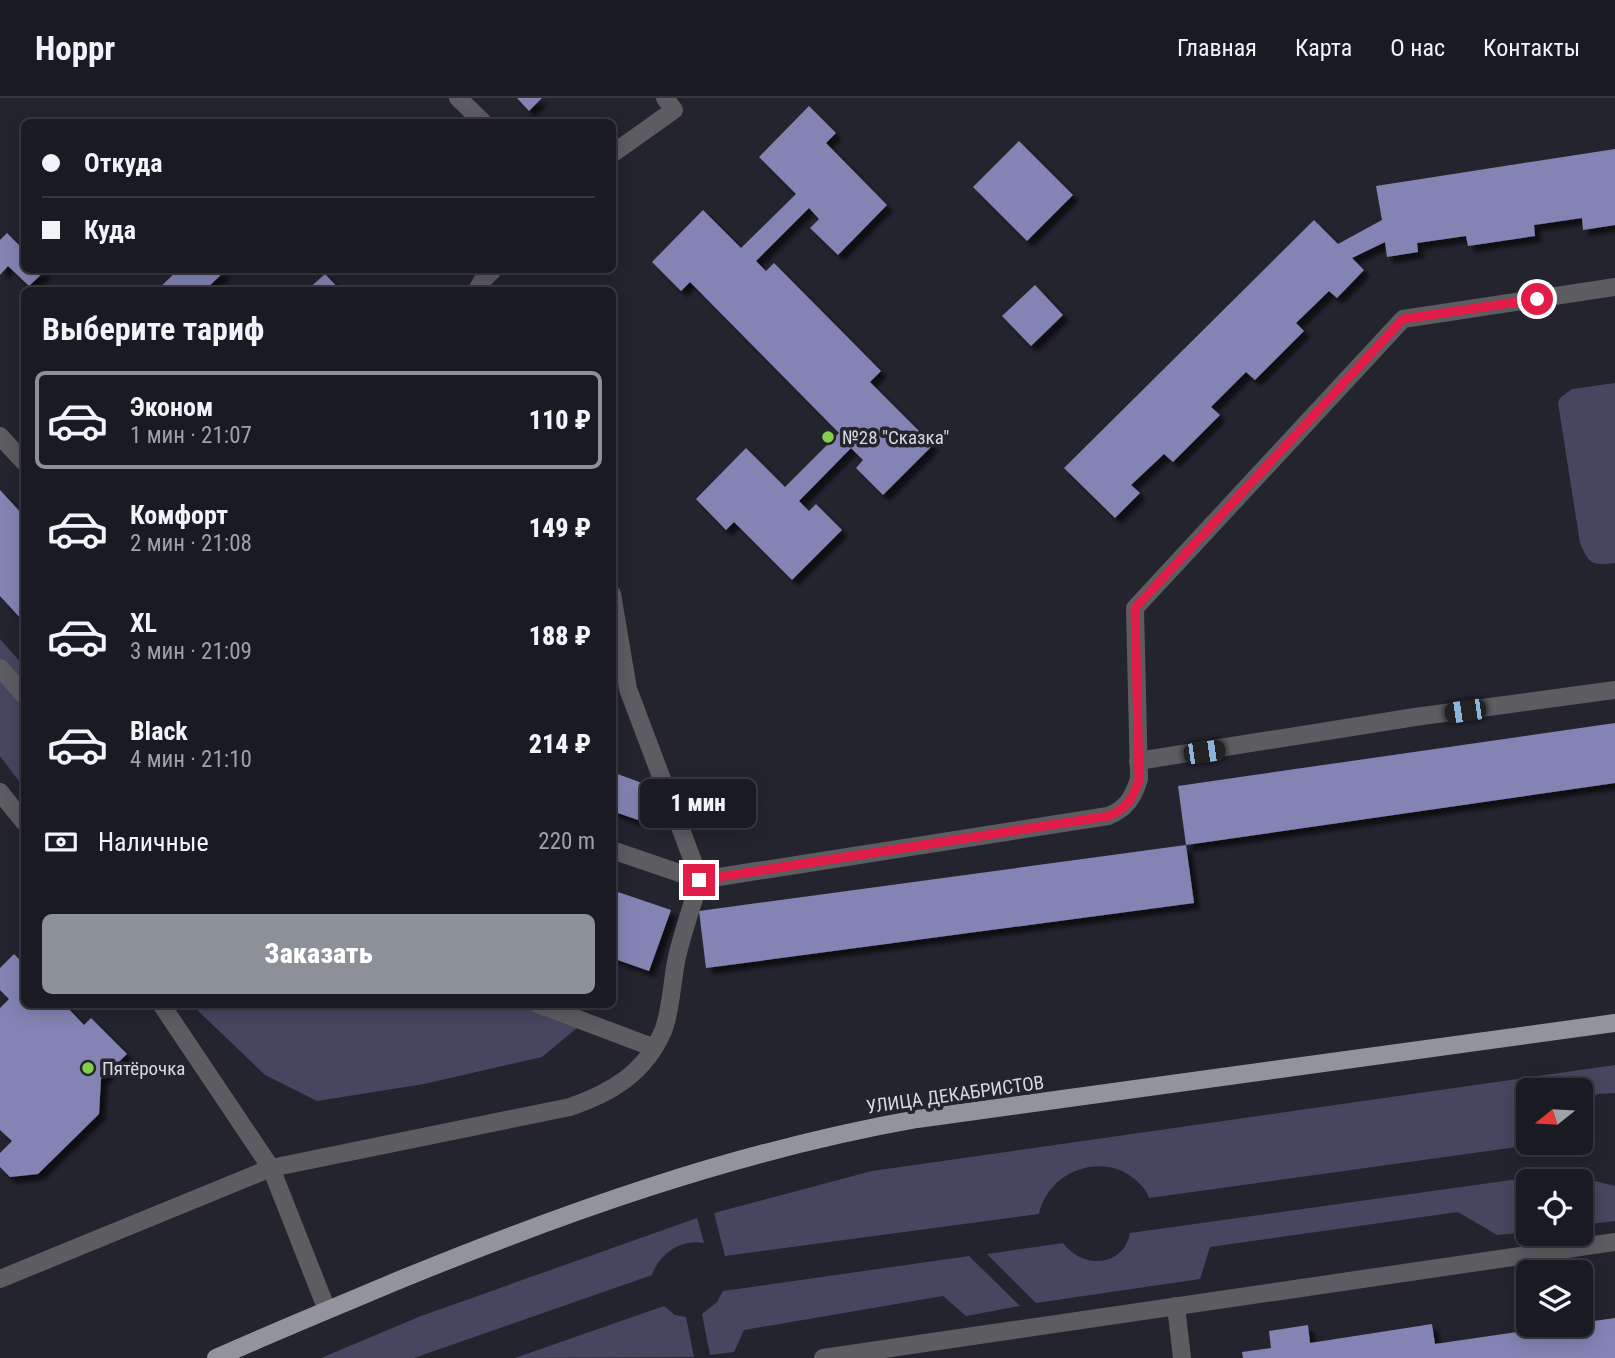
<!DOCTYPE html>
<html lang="ru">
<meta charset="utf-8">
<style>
:root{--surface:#1a1b22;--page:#23242a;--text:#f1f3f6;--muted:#9fa1a5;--line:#383940;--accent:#8c9099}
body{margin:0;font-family:"Roboto Condensed",sans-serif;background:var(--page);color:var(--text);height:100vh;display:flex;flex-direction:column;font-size:26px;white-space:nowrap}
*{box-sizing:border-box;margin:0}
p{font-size:23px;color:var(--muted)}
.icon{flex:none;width:38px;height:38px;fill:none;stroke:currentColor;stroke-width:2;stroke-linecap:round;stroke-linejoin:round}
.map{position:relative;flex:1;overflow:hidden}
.panel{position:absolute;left:21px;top:189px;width:595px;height:721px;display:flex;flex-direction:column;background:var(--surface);border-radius:10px;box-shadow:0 4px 18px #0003,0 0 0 2px var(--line)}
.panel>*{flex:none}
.guide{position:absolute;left:21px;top:21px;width:595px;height:154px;border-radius:10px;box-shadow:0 4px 18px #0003,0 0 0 2px var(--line);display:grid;align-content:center;height:154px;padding:0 21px;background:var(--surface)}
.needle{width:46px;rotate:252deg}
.controls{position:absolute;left:1516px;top:980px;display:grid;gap:14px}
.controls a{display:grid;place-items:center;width:77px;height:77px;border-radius:10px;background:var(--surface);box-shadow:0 4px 18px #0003,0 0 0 2px var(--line);font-size:35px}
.end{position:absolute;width:32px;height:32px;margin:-16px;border:9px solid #e11d48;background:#fff;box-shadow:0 0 0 4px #fff}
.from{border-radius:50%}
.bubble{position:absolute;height:49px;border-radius:10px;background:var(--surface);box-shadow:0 4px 18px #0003,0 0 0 2px var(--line);font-size:23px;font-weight:800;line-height:49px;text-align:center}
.car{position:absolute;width:21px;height:42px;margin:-21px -10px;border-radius:9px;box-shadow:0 0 5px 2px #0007;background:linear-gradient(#222 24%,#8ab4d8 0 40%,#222 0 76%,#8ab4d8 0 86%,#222 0)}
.guide b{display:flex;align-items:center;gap:24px;height:66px;font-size:26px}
.guide b+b{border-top:2px solid var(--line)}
.guide i{width:18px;height:18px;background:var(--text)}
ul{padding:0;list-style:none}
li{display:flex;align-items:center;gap:21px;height:98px;margin:0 14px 10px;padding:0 7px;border:4px solid transparent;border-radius:10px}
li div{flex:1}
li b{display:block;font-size:26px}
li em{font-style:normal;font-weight:800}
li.on{border-color:var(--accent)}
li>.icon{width:63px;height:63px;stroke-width:1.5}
h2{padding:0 21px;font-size:32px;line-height:84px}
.pay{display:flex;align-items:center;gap:18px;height:77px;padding:0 21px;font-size:26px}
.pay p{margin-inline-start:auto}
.button{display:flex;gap:14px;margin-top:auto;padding:14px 21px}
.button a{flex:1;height:80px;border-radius:10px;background:var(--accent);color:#fff;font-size:28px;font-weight:800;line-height:80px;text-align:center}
header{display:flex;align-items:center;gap:42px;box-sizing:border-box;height:98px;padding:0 35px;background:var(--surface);border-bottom:2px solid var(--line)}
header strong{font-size:33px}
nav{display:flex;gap:38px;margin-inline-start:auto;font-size:24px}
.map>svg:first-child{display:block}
</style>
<header>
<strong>Hoppr</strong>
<nav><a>Главная</a><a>Карта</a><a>О нас</a><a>Контакты</a></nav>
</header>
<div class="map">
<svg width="1615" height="1260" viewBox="0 0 1615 1260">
<defs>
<filter id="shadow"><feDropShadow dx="6" dy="6" stdDeviation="2" flood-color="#0009"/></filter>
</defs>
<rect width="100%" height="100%" fill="#23242e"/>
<g fill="#464660">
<path d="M1615,285v180c-23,3 -26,1 -35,-20l-22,-140 2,-5 12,-9z"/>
<polygon points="0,541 24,568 24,690 0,658"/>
<polygon points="192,907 568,907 578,929 542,959 424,986 317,1003 265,977"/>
<path d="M1615,967v28l-17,1 -18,9v-13h-52v53h17l-396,55c-2,-7 -7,-12 -12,-17 -34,-31 -89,-10 -98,33l-314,42 -11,-43 158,-42z"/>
<path d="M1584,1072l11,11 20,5v35l-35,4v-44h-52v51l-31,3 -39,-23 -248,35 -10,32 -164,24 -49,-49 76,-11c19,26 60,25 67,-10z"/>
<path d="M697,1120l7,25c-23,-4 -44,10 -52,32l-238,83h-93l100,-42z"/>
<polygon points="969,1158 1020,1208 966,1218 943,1198 744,1232 734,1254 710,1257 702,1216 717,1204 723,1193"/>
<polygon points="664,1208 675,1217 686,1219 694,1259 515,1260"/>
</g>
<g fill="#8384b3" filter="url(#shadow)">
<polygon points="517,0 542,0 529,13"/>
<polygon points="809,8 836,35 826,45 887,107 838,157 810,130 819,121 809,110 756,163 766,173 774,165 881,273 870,284 933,347 883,397 856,370 863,362 851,350 799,403 809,413 816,406 842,432 792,482 734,424 726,432 696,401 746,350 785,389 839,335 690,184 681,193 652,164 703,112 741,150 796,96 759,59"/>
<polygon points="1019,43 1073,97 1027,143 973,89"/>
<polygon points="1615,51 1615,127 1583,132 1582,120 1534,127 1535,138 1468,148 1466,138 1417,145 1418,154 1387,159 1385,144 1352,160 1364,172 1337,200 1329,193 1296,225 1304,233 1255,282 1246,274 1211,309 1220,317 1173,364 1164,356 1131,387 1140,395 1115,420 1064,370 1314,122 1338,146 1382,122 1376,88"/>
<polygon points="7,135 22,150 24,147 24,172 46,172 29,188 8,168 0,177 0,142"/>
<polygon points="178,172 226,172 205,192 157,192"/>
<polygon points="325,176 340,192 307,192"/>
<polygon points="1035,187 1063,217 1031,248 1002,218"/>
<polygon points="0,392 24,418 24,524 0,498"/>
<polygon points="1615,625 1615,685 1186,747 1178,688"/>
<polygon points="612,674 653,689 641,723 612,713"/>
<polygon points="1186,747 1194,805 706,870 699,813"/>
<polygon points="612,792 671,812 649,873 612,860"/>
<polygon points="14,856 24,866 24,906 64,906 84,927 91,920 127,956 101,981 99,1016 38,1076 10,1079 0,1069 0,1055 12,1043 0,1032 0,910 9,901 0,892 0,870"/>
<polygon points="1615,1220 1615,1260 1243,1260 1242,1254 1271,1250 1269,1233 1308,1227 1310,1245 1432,1226 1435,1246 1565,1227 1580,1227 1580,1225"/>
</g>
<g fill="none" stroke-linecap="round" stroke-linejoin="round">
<g stroke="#5c5c61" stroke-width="18">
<polyline points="458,0 483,24"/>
<polyline points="612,56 674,12 665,0"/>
<polyline points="477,192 482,183 493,172"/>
<polyline points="0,338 24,364"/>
<polyline points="612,496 628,591 700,782"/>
<polyline points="0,570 24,597"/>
<polyline points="1138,663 1415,619 1615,592"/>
<polyline points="612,752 700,782"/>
<polyline points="538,906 652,949"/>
<path d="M0,1181l271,-111 299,-61c41,-14 75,-34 93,-76 8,-19 9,-52 14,-74 6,-26 15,-51 23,-77l408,-64c18,-7 25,-18 31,-37l-4,-171 268,-289 212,-32"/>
<polyline points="1176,1208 1182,1260"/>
<polyline points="823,1260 1615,1144"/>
</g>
<g stroke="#5c5c61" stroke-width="18">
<polyline points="0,694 24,724"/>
<polyline points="161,906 271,1070 327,1212"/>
</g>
<path stroke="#93939e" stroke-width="18" d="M216,1260c58,-26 117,-50 176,-75 170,-70 344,-132 525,-164l698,-96"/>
</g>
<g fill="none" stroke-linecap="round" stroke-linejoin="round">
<path stroke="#e11d48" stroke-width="9" d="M699,782l409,-64c19,-7 25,-18 31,-37l-4,-171 268,-289 134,-20"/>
</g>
<g fill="#86cf4b" stroke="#23242e" stroke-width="2.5">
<circle cx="828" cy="339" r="7"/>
<circle cx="88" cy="970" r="7"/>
</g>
<g text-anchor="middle" stroke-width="7" stroke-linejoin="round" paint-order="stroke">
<g font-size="19" fill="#d8d8df" stroke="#23242e" text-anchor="start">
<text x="842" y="346">№28 "Сказка"</text>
<text x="102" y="977">Пятёрочка</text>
</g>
<g font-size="19" fill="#d8d8df" stroke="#23242e">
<text transform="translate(955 996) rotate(-8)" y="7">УЛИЦА ДЕКАБРИСТОВ</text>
</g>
</g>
</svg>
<div class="controls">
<a><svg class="needle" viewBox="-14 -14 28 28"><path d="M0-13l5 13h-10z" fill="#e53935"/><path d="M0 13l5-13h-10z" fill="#9fa1a5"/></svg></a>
<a><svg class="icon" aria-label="locate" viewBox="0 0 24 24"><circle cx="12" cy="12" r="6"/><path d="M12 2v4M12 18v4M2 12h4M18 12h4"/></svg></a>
<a><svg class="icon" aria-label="layers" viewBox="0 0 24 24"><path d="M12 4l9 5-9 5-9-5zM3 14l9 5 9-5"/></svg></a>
</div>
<i class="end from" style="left:1537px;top:201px"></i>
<i class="end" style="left:699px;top:782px"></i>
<div class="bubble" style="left:640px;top:681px;width:116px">1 мин</div>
<i class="car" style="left:1465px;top:613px;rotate:262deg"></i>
<i class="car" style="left:1204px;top:654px;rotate:82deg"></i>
<div class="guide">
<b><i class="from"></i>Откуда</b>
<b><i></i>Куда</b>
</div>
<section class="panel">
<h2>Выберите тариф</h2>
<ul>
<li class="on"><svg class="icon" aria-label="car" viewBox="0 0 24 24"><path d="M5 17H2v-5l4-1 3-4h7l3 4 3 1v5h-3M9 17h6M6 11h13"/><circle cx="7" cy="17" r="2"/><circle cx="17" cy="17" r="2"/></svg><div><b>Эконом</b><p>1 мин · 21:07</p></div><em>110 ₽</em></li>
<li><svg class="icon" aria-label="car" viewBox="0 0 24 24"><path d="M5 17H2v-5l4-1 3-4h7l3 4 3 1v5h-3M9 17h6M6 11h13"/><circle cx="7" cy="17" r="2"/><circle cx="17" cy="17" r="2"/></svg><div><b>Комфорт</b><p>2 мин · 21:08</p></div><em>149 ₽</em></li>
<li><svg class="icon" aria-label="car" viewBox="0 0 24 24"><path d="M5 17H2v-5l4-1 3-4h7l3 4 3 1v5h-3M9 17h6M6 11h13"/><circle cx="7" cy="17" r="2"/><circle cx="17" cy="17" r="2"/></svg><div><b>XL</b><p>3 мин · 21:09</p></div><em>188 ₽</em></li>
<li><svg class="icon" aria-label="car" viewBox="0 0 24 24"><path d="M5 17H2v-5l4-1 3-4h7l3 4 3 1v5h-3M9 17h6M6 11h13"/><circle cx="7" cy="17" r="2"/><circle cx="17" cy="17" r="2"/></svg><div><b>Black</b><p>4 мин · 21:10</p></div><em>214 ₽</em></li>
</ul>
<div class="pay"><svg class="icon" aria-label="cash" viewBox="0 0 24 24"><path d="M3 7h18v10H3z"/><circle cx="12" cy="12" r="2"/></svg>Наличные<p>220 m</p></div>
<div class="button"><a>Заказать</a></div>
</section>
</div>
